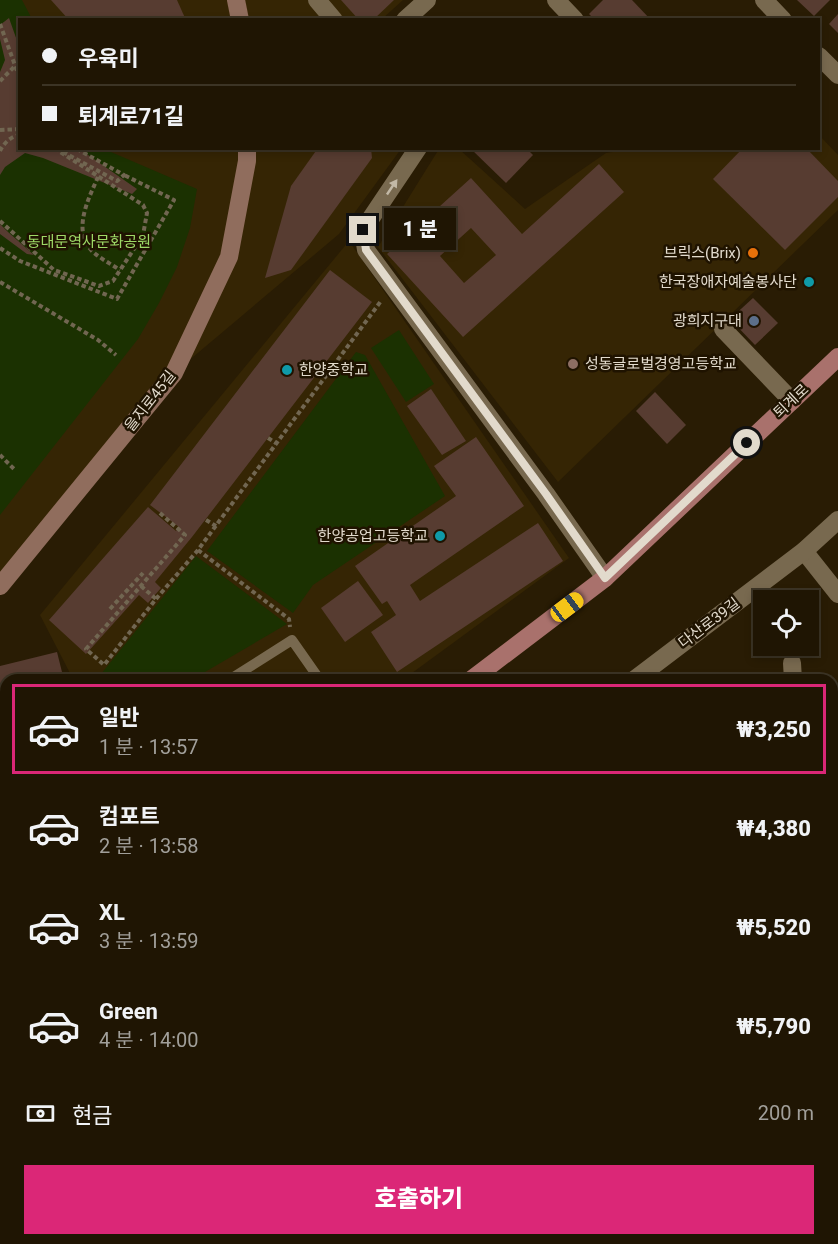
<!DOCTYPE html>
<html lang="ko">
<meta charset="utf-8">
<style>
:root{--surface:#1f1503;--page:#271e0d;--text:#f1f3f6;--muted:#a19f9a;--line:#3c3425;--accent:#db2777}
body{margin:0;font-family:Roboto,"Noto Sans KR",sans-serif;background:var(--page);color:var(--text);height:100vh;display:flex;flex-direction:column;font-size:22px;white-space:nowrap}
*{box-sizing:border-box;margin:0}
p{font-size:20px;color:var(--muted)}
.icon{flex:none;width:33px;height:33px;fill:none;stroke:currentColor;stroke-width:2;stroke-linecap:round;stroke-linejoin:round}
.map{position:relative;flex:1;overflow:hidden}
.sheet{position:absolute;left:0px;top:674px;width:838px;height:572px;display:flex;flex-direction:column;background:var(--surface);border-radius:18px 18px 0 0;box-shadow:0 3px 9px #0003,0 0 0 2px var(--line)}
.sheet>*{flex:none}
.guide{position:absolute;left:18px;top:18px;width:802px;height:132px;border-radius:0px;box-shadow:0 3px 9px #0003,0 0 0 2px var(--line);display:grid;align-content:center;height:132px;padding:0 24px;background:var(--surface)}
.fabs{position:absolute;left:753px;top:590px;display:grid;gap:12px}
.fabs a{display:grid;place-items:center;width:66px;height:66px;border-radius:0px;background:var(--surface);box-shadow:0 3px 9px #0003,0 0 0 2px var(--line);font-size:30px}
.end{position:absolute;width:27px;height:27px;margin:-14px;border:8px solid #e2dacc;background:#111;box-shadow:0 0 0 3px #111}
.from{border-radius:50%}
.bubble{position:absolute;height:42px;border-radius:0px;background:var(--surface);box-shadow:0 3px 9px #0003,0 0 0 2px var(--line);font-size:20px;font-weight:800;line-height:42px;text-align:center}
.car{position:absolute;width:18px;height:36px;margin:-18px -9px;border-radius:8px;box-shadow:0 0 4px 2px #0007;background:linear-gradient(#f5c518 24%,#345 0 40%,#f5c518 0 76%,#345 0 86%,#f5c518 0)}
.guide b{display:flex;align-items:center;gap:21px;height:57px;font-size:22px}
.guide b+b{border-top:2px solid var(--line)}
.guide i{width:15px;height:15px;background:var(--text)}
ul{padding:10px 0 0;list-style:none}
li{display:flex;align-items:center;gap:18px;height:90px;margin:0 12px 9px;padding:0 12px;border:3px solid transparent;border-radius:0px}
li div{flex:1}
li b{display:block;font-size:22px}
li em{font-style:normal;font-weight:800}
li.active{border-color:var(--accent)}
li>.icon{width:54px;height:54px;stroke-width:1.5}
.pay{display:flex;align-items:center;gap:15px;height:66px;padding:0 24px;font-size:22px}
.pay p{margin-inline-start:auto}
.button{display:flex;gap:12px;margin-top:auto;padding:12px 24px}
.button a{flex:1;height:69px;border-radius:0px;background:var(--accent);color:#fff;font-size:24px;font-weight:800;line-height:69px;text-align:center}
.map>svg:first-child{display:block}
</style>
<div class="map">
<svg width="838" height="1244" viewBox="0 0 838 1244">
<rect width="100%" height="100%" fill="#291c04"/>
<g fill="#352504">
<polygon points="0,0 403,0 382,19 20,20 20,148 401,149 339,234 174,373 0,586"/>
<polygon points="819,135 838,155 838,210 558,482 378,247 439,149 459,149 525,209 606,153 638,148 819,148"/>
<polygon points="349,241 569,558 412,673 396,679 73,679 40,615"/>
<polygon points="6,879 6,1114 0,1121 0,880"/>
</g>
<g fill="#1b3101">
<polygon points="0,0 22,0 32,19 20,20 20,148 104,149 197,189 190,228 177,267 159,303 138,339 0,515"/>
<polygon points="399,330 434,384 406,402 371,348"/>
<polygon points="356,352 365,355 445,496 313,585 293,613 207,551"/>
<polygon points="196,556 287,624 193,679 97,679"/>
</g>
<g fill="#573c31" fill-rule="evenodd">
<polygon points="51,0 177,0 185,18 182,20 69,20"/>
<polygon points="341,0 394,0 373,20 359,20"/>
<polygon points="603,0 632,0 651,20 595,20 589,14"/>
<polygon points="797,0 830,0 814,16"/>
<polygon points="838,14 838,33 829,24"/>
<polygon points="9,18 20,49 20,148 78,148 137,189 132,194 43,158 25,153 5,167 0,175 0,72 5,60 0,39 0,25"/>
<polygon points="318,148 371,148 372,158 291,270 265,278 291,186"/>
<polygon points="470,148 526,148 533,155 506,183"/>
<polygon points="743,148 806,148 838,181 838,197 785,250 713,179"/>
<path d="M599,164l25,28 -161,145 -76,-83 84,-76 51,56zM471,228l25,27 -32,28 -24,-27z"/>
<polygon points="0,224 8,232 34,255 27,254 0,234"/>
<polygon points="330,270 372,302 192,537 155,582 161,588 148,603 139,595 86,654 49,620 148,507 176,531 179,527 150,505"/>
<polygon points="753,298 778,323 755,345 730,319"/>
<polygon points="431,389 466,441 442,455 407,406"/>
<polygon points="655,392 686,425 667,444 636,411"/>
<polygon points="476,437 524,506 410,585 420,601 538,523 563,561 397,672 371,632 396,615 387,601 382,604 355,566 456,496 434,466"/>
<polygon points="358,581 383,615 345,642 321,608"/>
<polygon points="57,652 64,680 6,680 5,787 0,767 0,666"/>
<polygon points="42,1239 69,1239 72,1244 46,1244"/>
<polygon points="90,1239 113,1239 117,1244 94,1244"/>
<polygon points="117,1239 146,1239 140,1244 121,1244"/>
</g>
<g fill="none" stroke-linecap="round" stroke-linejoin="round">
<g stroke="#716651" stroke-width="4" stroke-dasharray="4.5 3" stroke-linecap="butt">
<polyline points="0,24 20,79"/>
<polyline points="0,81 15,66"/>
<polyline points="0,130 20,129"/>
<path d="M0,151c3,-7 11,-15 20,-16"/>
<polyline points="63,152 117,181 124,175 75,148"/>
<path d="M98,177c-9,21 -27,54 -5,75 8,7 18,12 27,18"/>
<polyline points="0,221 54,270 99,286 113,281 143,235 147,213 143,205 54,148"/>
<polyline points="0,248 20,261 117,299 174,200 124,175"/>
<polyline points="0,282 98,340 116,355"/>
<polyline points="268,438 276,443"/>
<polyline points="0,455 14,469"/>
<polyline points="160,513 185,535 86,649 104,665 156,599 198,550 381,301"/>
<polyline points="206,520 216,526"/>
<polyline points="198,550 289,619 290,627"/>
<polyline points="141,586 156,599"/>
<polyline points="110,609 143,573"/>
<polyline points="358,1239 362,1244"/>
</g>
<polyline stroke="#78694f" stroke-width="10" points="229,680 292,640 320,680"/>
<g stroke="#78694f" stroke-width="18">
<polyline points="317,0 334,20"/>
<polyline points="556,0 575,20"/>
<polyline points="764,0 783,20"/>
<polyline points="405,20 427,0"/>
<polyline points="819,56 838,75"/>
<polyline points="418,148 363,230 366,250 546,494 605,578"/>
<polyline points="723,329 792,401"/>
<polyline points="804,551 838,594"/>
<polyline points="792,663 793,680"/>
<polyline points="634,680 804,551 838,520"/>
<polyline points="832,728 838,728"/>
<polyline points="832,876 838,876"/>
<polyline points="0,930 6,934"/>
<polyline points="832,1024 838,1024"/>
<polyline points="832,1237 833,1244"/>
<polyline points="80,1239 84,1244"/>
<polyline points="252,1239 256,1244"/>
<polyline points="667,1239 668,1244"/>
<polyline points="755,1239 756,1244"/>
</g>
<polyline stroke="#78694f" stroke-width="18" points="387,1239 391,1244"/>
<g stroke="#906d5d" stroke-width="18">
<polyline points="236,0 240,20"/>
<polyline points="0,586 174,373 229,257 247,161 247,148"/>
</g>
<g stroke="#a9716c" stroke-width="18">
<polyline points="471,680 605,578 838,357"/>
<polyline points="0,820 6,819"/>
<polyline points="0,858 6,856"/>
<polyline points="0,1187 6,1181"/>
</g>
</g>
<defs><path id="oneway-solid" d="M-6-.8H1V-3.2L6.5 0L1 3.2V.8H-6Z" transform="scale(1.5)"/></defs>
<use fill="#c2b8a6" href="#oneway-solid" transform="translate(392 187) rotate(-56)"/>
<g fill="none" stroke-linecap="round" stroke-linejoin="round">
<polyline stroke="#e2dacc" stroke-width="8" points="363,230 366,250 546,494 605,578 747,443"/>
</g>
<circle fill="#e8710a" stroke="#1f1300" stroke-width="2" cx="753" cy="253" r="6"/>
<g fill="#0f9aa8" stroke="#1f1300" stroke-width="2">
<circle cx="809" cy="282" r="6"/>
<circle cx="287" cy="370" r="6"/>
<circle cx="440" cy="536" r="6"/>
</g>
<circle fill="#5c6f8a" stroke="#1f1300" stroke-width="2" cx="754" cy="321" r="6"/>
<circle fill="#8d6e63" stroke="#1f1300" stroke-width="2" cx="573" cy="364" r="6"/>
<g text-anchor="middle" stroke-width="5" stroke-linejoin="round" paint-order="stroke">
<g font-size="15" fill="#9dd966" stroke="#1f1300">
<text x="89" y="247">동대문역사문화공원</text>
</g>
<g font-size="15" fill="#e2dacc" stroke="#1f1300" text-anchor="end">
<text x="741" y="258">브릭스(Brix)</text>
<text x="797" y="287">한국장애자예술봉사단</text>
<text x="742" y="326">광희지구대</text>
<text x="585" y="369" text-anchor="start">성동글로벌경영고등학교</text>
<text x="299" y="375" text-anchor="start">한양중학교</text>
<text x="428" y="541">한양공업고등학교</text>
</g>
<g font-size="15" fill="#e2dacc" stroke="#1f1300">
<text transform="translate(150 401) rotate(-52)" y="5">을지로45길</text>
<text transform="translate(791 401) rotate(-43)" y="5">퇴계로</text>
<text transform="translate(709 623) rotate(-37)" y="5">다산로39길</text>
</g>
</g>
</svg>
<div class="fabs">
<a><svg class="icon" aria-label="locate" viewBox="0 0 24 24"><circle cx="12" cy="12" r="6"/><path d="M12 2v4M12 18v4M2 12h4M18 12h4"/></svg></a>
</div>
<i class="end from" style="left:747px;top:443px"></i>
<i class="end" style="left:363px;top:230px"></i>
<div class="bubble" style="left:384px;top:208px;width:72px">1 분</div>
<i class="car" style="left:567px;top:607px;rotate:53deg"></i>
<div class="guide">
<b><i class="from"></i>우육미</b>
<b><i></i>퇴계로71길</b>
</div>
<section class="sheet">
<ul>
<li class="active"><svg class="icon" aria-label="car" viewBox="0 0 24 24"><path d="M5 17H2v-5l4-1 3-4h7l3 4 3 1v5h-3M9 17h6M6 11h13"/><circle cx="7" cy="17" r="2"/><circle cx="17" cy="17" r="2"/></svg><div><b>일반</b><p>1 분 · 13:57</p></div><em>₩3,250</em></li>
<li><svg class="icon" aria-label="car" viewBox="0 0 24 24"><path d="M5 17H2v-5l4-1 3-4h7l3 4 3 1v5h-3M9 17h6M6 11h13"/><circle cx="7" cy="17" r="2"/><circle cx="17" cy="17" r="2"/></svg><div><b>컴포트</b><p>2 분 · 13:58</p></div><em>₩4,380</em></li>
<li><svg class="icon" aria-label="car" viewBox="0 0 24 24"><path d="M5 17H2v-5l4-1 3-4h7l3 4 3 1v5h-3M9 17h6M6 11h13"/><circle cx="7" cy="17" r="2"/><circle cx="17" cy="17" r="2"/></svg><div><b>XL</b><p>3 분 · 13:59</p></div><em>₩5,520</em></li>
<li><svg class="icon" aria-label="car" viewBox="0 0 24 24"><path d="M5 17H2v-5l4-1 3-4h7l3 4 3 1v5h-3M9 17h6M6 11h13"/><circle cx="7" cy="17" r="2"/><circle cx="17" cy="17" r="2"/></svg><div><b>Green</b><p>4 분 · 14:00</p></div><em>₩5,790</em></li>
</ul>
<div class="pay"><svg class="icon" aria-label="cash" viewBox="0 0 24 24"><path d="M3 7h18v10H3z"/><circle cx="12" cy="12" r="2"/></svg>현금<p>200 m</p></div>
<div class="button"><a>호출하기</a></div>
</section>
</div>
